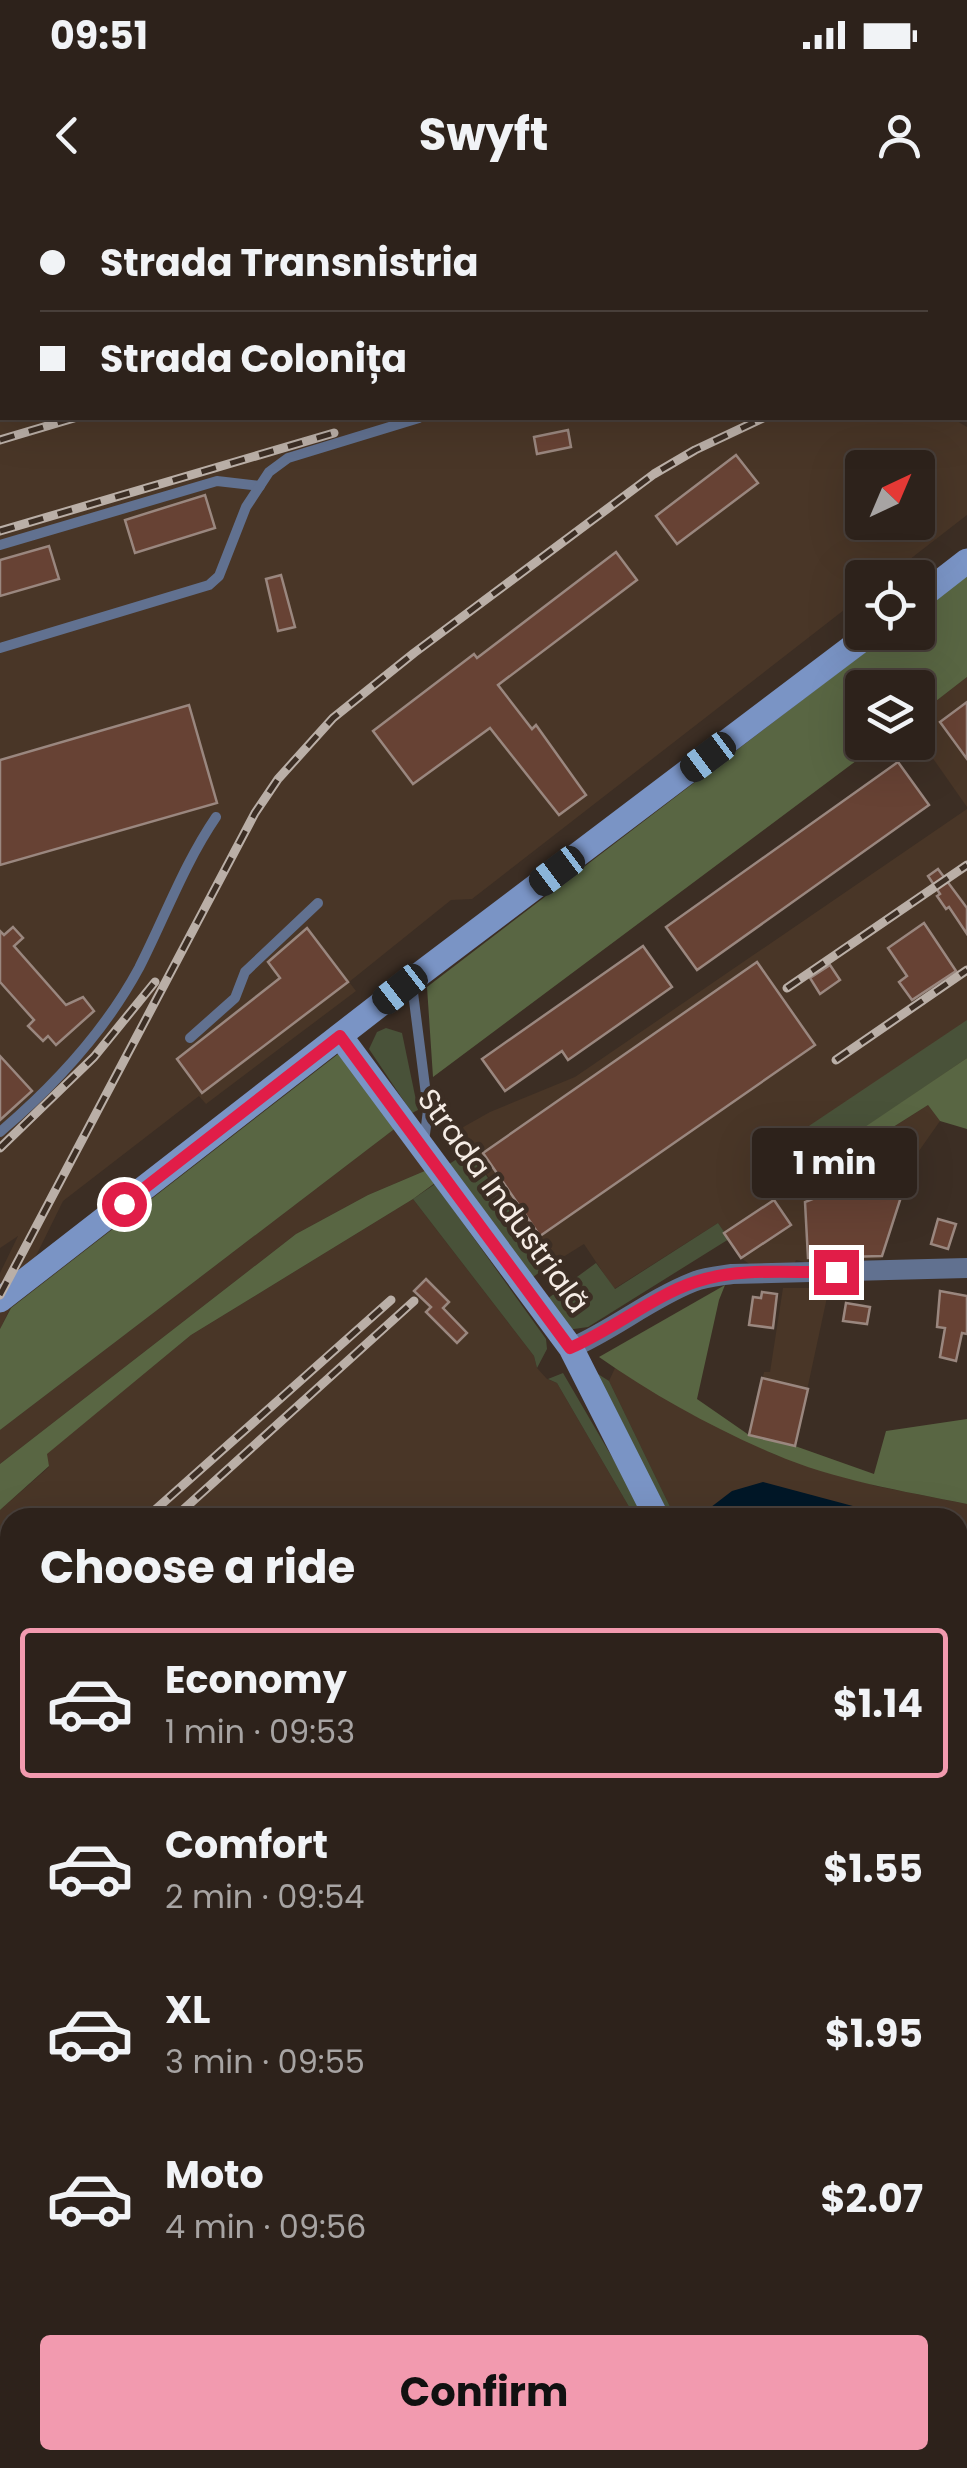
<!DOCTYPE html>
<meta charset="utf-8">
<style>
:root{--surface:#2d221b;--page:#352a24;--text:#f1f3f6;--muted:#a7a4a3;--line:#483f3a;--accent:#f29aaf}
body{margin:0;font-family:Poppins,sans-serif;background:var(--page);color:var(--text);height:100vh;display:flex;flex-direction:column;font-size:38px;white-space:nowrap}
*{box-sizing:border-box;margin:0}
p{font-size:32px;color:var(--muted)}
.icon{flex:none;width:55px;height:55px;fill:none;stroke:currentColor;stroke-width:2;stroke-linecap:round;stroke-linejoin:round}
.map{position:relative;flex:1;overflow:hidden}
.details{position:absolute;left:0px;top:1308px;width:968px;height:962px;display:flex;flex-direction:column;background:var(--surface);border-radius:30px 30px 0 0;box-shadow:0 10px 40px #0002,0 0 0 2px var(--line)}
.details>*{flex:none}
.guide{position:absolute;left:0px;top:0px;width:968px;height:220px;box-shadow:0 10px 40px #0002,0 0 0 2px var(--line);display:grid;align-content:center;height:220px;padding:0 40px;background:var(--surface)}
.needle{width:65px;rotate:44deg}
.fabs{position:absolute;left:845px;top:250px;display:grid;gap:20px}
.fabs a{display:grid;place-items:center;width:90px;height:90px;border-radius:10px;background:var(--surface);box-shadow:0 10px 40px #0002,0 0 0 2px var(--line);font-size:50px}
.end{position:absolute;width:45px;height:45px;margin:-22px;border:12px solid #e11d48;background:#fff;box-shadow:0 0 0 5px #fff}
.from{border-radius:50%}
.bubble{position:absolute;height:70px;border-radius:10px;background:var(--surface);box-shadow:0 10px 40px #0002,0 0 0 2px var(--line);font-size:32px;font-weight:700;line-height:70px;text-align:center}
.car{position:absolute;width:30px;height:60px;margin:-30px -15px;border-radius:12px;box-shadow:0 0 8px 2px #0007;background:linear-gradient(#222 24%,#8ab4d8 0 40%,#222 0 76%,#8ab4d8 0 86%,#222 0)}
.guide b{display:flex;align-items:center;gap:35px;height:95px;font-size:38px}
.guide b+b{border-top:2px solid var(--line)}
.guide i{width:25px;height:25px;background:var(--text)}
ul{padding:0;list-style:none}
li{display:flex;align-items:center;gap:30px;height:150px;margin:0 20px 15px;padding:0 20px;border:5px solid transparent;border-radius:10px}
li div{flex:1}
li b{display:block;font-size:38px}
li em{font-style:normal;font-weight:700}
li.on{border-color:var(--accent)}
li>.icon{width:90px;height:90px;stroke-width:1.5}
h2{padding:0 40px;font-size:45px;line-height:120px}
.button{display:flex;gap:20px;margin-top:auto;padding:20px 40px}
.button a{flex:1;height:115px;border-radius:10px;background:var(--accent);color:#111;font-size:40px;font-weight:700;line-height:115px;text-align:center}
.status{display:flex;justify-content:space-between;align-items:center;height:70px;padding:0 50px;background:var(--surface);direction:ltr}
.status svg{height:28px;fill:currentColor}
header{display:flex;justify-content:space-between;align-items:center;height:130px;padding:0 40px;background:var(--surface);font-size:45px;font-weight:700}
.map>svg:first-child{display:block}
</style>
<div class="status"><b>09:51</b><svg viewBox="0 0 49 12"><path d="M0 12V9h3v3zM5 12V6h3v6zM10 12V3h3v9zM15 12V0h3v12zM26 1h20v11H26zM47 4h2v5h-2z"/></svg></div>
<header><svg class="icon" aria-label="back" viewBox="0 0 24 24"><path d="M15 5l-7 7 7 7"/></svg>Swyft<svg class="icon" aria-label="person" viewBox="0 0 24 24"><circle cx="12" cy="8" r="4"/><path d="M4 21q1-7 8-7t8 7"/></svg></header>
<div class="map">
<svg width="967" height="2268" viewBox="0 0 967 2268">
<rect width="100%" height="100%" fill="#3c2e24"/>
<g fill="#493627" fill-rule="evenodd">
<path d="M0,0h967l-2,158v-156h-963v216h950l15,9v88l-80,62 -25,1v18l-390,303 -21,1 -102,82 7,9 -150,113 -7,-8 -136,105 -63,128v-56l18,-37 -18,12zM862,268h56v54h-56z"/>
<polygon points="967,477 967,607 918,537 918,515"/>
<polygon points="967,609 967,858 821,959 793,991 928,905 940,921 914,958 881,1059 809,1063 796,1060 794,1065 752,1066 741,1058 718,1023 614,1089 584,1044 547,1067 458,930 490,912 575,877"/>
<polygon points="397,927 427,970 368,995 296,1034 0,1264 0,1230"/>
<polygon points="413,999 534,1156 537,1168 547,1179 557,1183 635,1317 10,1318 10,2179 0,2188 0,1310 49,1267 46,1254 191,1135"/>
<polygon points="783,1088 829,1088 795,1246 749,1235 764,1172 770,1172"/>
<polygon points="615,1168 690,1213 776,1255 876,1286 967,1304 967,1540 958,1539 958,1318 675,1317 609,1181"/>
<polygon points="211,2260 297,2260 299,2268 202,2268"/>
<polygon points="339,2260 666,2260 674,2268 341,2268"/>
</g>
<g fill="#495239">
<polygon points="967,820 967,858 800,972 782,944"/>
<polygon points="386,828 402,833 418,910 412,913 369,849 377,832"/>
<polygon points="470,951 547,1067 533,1077 449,964"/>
<polygon points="435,984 546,1139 547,1149 537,1168 534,1156 413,999"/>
<polygon points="718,1023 729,1039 588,1127 567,1130 547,1099 596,1063 615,1089"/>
<polygon points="590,1169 609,1181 675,1317 671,1317"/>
<polygon points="563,1173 647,1317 635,1317 557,1183 548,1179"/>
<polygon points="967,1685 967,1831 958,1829 958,1695"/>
<polygon points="666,2260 799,2260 799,2268 674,2268"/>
</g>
<g fill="#596643">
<polygon points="967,374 967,477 918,515 918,488 862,488 862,542 880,543 433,877 427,787 890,433 918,432 918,411"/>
<polygon points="342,851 397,927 0,1230 0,1129 11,1108"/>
<polygon points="967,858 967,929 940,921 928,905 792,991 785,981"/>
<polygon points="427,970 435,983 413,999 191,1135 47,1254 49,1266 0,1310 0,1264 296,1034 368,995"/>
<path d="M725,1085l-6,15 -22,99 52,36 46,11 79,28 12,-43 81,-12v85c-64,-13 -133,-24 -193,-50 -61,-26 -121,-59 -175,-97z"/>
<polygon points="958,1557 967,1559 967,1649 958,1660"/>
<polygon points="958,1829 967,1831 967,2024 958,2022"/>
<polygon points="10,2179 10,2260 117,2260 109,2268 0,2268 0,2188"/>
</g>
<polygon fill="#001727" points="763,1282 894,1317 698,1317 732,1291"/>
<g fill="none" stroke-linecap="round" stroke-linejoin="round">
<g stroke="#001727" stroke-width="5">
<polyline points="958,1588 967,1587"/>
<polyline points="32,2268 35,2260"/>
</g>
</g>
<g fill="#674234" stroke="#9a877f" stroke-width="2.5">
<polygon points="568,230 571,247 537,254 534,237"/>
<polygon points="736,255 758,283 677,344 656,316"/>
<polygon points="205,295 215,328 135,353 125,320"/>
<polygon points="49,346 59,379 0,396 0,360"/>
<polygon points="616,352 637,380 498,485 532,529 536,525 586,595 559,615 490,528 413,584 373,531 474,454 477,458"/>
<polygon points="281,375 295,427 278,431 266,379"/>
<polygon points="967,502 967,559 940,522"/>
<polygon points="189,505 217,603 0,665 0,560"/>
<polygon points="898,562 929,605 697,770 666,727"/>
<polygon points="938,669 967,708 967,734 949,707 946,709 937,696 940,694 928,676"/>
<polygon points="924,723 956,771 912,800 899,782 907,776 888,748"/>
<polygon points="13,727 23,738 14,746 66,805 83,797 94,811 56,845 48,836 43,841 28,826 34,820 0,782 0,731 4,735"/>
<polygon points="307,728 348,782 202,893 177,859 280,778 268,762"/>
<polygon points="643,746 672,787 568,860 562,851 505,891 482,859"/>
<polygon points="757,762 815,845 540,1036 483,953"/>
<polygon points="830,765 840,780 820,794 810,778"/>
<polygon points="0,856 32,891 0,920"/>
<polygon points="889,959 911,966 882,1056 808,1058 805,1002 820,996 867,992 877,962 887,965"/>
<polygon points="774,1000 791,1025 741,1058 724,1033"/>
<polygon points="938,1019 956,1024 948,1049 931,1044"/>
<polygon points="426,1079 449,1102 443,1108 467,1133 457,1143 426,1112 431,1107 414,1091"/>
<polygon points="940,1091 967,1096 967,1134 962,1133 956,1161 940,1157 945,1128 937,1127"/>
<polygon points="762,1092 777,1094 773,1128 749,1125 753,1097 761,1098"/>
<polygon points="846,1103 870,1107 867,1124 843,1121"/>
<polygon points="762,1178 808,1189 795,1246 749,1235"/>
</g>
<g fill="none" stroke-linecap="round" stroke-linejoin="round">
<g stroke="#786b62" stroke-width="4" stroke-dasharray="5 5" stroke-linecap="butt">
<polyline points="958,1509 967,1517"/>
<polyline points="958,2050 967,2054"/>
<polyline points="805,2260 805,2268"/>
</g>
<g stroke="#617190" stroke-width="10">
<polyline points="335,2 343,0"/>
<polyline points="794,2 797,0"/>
<polyline points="0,345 217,281 260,286"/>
<polyline points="0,448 209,385 219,376 246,307 269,272 288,258 419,218"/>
<polyline points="412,785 428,910 424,942"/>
<polyline points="190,838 235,798 245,772 318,703"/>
<path d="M0,932c54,-46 105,-101 139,-164 26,-51 45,-104 77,-151"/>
</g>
<path stroke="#617190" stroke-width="20" d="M571,1148c42,-18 79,-49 122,-66 12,-5 26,-6 39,-8l235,-6"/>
<g stroke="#7a94c5" stroke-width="25">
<polyline points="918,399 967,361"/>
<polyline points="340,836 571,1148 657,1318"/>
<polyline points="0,1100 400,789 872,432"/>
<polyline points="958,1546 967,1548"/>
<polyline points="958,1679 967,1667"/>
<polyline points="125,2268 133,2260"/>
</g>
<g stroke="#baafa7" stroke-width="9">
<g id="rail">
<polyline points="965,141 967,140"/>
<polyline points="0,240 74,218"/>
<polyline points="0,331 334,233"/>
<polyline points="787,788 967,665"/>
<polyline points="836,860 967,770"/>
<polyline points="0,948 94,857 155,782"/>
<polyline points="0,1095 255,613 278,579 333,518 414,453 654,274 695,250 763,218"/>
<polyline points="146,1318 391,1100"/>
<polyline points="174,1318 414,1101"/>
<polyline points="0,1448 10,1439"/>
<polyline points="0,1474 10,1465"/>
</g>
</g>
<use href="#rail" stroke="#3c2e24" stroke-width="5" stroke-dasharray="15" stroke-linecap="butt"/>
</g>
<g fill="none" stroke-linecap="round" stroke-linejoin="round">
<path stroke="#e11d48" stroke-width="12" d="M124,1004l216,-168 230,312c42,-18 85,-53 125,-66 44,-15 95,-9 141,-10"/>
</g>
<g text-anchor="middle" stroke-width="9" stroke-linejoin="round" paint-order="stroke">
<g font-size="30" fill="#f5ece5" stroke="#3c2e24">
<text transform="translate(503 1001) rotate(54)" y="10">Strada Industrială</text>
</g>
</g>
</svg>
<div class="fabs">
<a><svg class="needle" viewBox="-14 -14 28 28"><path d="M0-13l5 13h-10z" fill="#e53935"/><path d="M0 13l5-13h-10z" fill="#a7a4a3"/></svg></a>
<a><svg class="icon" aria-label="locate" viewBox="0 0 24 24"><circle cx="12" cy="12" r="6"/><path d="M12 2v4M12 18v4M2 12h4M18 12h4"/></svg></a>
<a><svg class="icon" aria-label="layers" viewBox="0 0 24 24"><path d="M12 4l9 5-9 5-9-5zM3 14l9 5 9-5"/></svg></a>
</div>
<i class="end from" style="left:124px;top:1004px"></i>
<i class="end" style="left:836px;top:1072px"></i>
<div class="bubble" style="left:752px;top:928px;width:165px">1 min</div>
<i class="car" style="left:708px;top:557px;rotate:233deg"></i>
<i class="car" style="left:557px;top:671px;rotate:233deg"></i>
<i class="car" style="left:400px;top:789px;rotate:232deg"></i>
<div class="guide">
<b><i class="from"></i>Strada Transnistria</b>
<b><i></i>Strada Colonița</b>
</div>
<section class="details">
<h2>Choose a ride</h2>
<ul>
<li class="on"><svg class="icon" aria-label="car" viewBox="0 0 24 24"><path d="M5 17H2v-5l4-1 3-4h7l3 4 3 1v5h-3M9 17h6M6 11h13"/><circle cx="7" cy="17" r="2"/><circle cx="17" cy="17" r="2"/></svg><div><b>Economy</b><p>1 min · 09:53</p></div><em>$1.14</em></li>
<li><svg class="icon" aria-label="car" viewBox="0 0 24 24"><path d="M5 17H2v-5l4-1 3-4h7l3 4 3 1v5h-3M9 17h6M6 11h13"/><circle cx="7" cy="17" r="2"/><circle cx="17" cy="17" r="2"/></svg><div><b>Comfort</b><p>2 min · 09:54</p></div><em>$1.55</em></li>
<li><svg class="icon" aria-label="car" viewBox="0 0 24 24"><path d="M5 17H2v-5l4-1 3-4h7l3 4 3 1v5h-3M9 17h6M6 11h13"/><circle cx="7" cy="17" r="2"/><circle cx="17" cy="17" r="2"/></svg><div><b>XL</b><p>3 min · 09:55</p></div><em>$1.95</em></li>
<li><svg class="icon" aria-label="car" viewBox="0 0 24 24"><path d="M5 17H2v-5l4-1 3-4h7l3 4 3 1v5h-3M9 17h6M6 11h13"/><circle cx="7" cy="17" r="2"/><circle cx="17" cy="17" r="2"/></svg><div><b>Moto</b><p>4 min · 09:56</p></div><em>$2.07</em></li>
</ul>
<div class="button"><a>Confirm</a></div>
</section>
</div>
